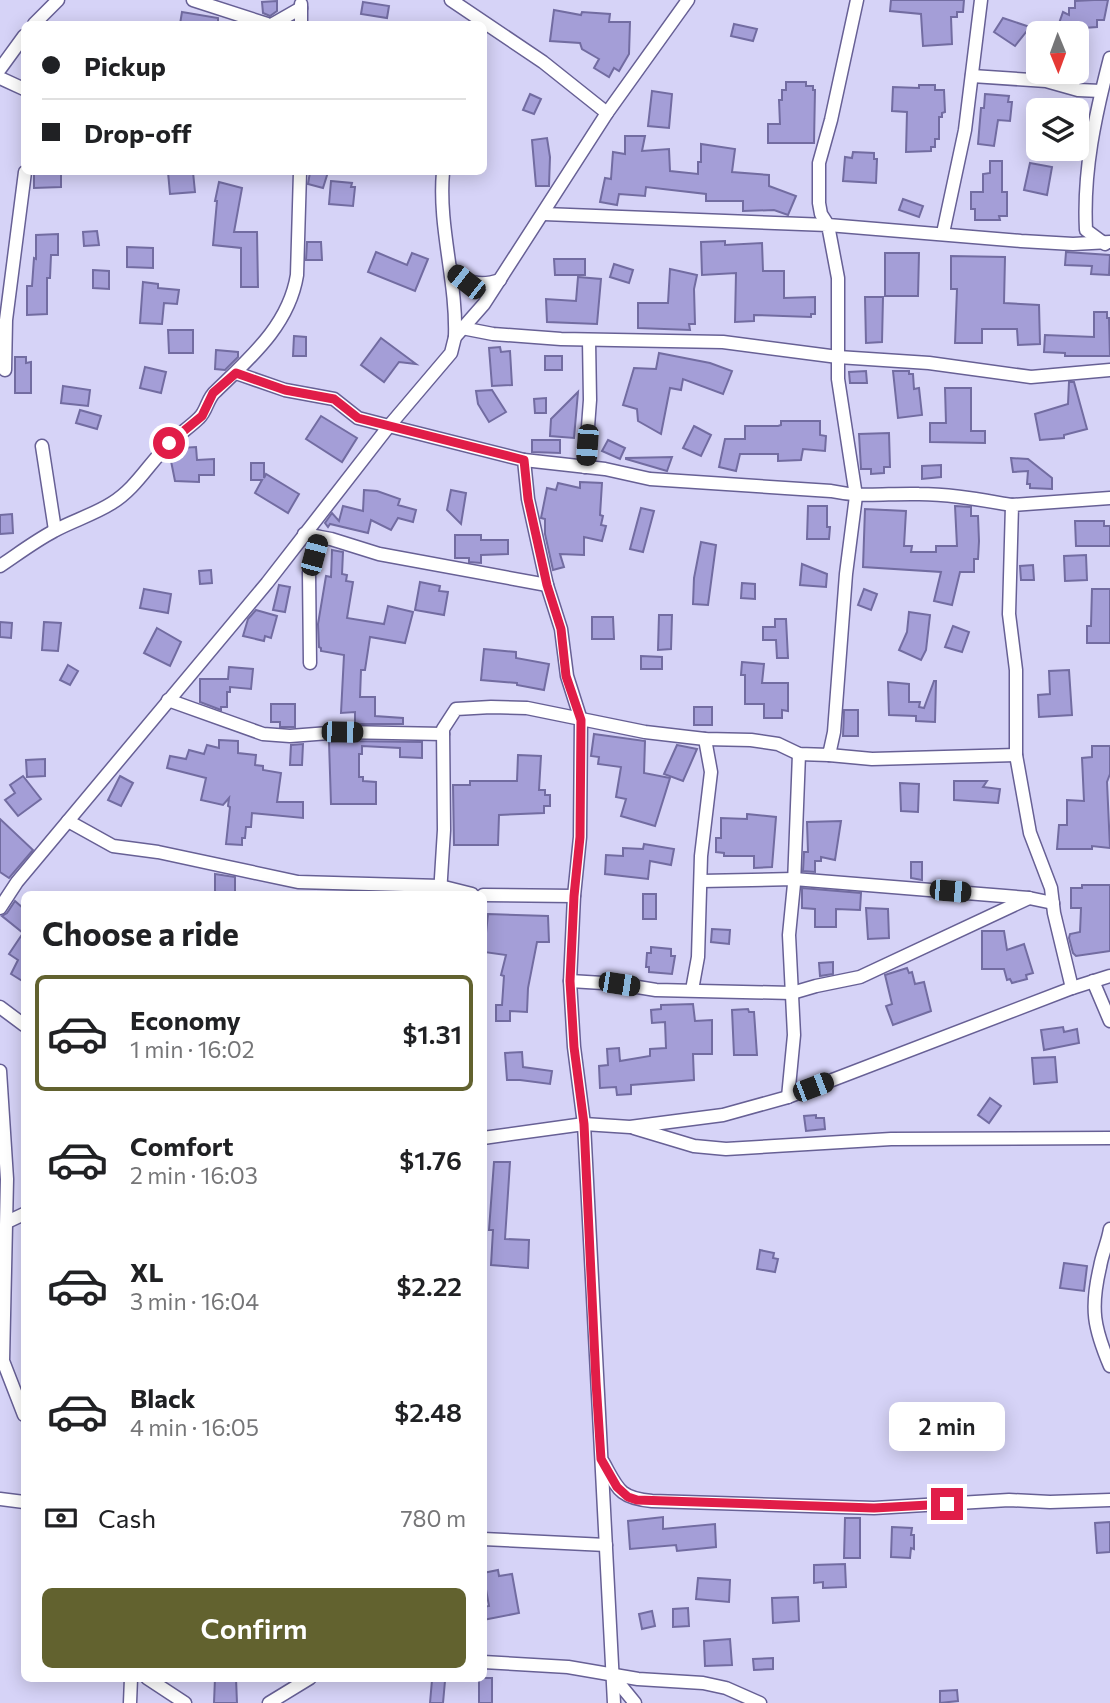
<!DOCTYPE html>
<meta charset="utf-8">
<style>
:root{--surface:#fff;--page:#f2f2f2;--text:#202124;--muted:#757577;--line:#e0e0e0;--accent:#62622f}
body{margin:0;font-family:Commissioner,sans-serif;background:var(--page);color:var(--text);height:100vh;display:flex;flex-direction:column;font-size:26px;white-space:nowrap}
*{box-sizing:border-box;margin:0}
p{font-size:23px;color:var(--muted)}
.icon{flex:none;width:38px;height:38px;fill:none;stroke:currentColor;stroke-width:2;stroke-linecap:round;stroke-linejoin:round}
.map{position:relative;flex:1;overflow:hidden}
.side{position:absolute;left:21px;top:891px;width:466px;height:791px;display:flex;flex-direction:column;background:var(--surface);border-radius:10px;box-shadow:0 4px 18px #0003}
.side>*{flex:none}
.guide{position:absolute;left:21px;top:21px;width:466px;height:154px;border-radius:10px;box-shadow:0 4px 18px #0003;display:grid;align-content:center;height:154px;padding:0 21px;background:var(--surface)}
.needle{width:46px;rotate:179deg}
.fabs{position:absolute;left:1026px;top:21px;display:grid;gap:14px}
.fabs a{display:grid;place-items:center;width:63px;height:63px;border-radius:10px;background:var(--surface);box-shadow:0 4px 18px #0003;font-size:35px}
.end{position:absolute;width:32px;height:32px;margin:-16px;border:9px solid #e11d48;background:#fff;box-shadow:0 0 0 4px #fff}
.from{border-radius:50%}
.bubble{position:absolute;height:49px;border-radius:10px;background:var(--surface);box-shadow:0 4px 18px #0003;font-size:23px;font-weight:600;line-height:49px;text-align:center}
.car{position:absolute;width:21px;height:42px;margin:-21px -10px;border-radius:9px;box-shadow:0 0 5px 2px #0007;background:linear-gradient(#222 24%,#8ab4d8 0 40%,#222 0 76%,#8ab4d8 0 86%,#222 0)}
.guide b{display:flex;align-items:center;gap:24px;height:66px;font-size:26px}
.guide b+b{border-top:2px solid var(--line)}
.guide i{width:18px;height:18px;background:var(--text)}
ul{padding:0;list-style:none}
li{display:flex;align-items:center;gap:21px;height:116px;margin:0 14px 10px;padding:0 7px;border:4px solid transparent;border-radius:10px}
li div{flex:1}
li b{display:block;font-size:26px}
li em{font-style:normal;font-weight:600}
li.active{border-color:var(--accent)}
li>.icon{width:63px;height:63px;stroke-width:1.5}
h2{padding:0 21px;font-size:32px;line-height:84px}
.pay{display:flex;align-items:center;gap:18px;height:77px;padding:0 21px;font-size:26px}
.pay p{margin-inline-start:auto}
.button{display:flex;gap:14px;margin-top:auto;padding:14px 21px}
.button a{flex:1;height:80px;border-radius:10px;background:var(--accent);color:#fff;font-size:28px;font-weight:600;line-height:80px;text-align:center}
.map>svg:first-child{display:block}
</style>
<div class="map">
<svg width="1110" height="1703" viewBox="0 0 1110 1703">
<rect width="100%" height="100%" fill="#d6d3f7"/>
<g fill="#a49ed7" stroke="#726ca1" stroke-width="2">
<polygon points="891,0 964,0 963,12 957,12 957,17 951,17 952,44 923,46 921,14 890,11"/>
<polygon points="1094,0 1108,0 1104,20 1097,20 1097,27 1083,28 1080,34 1057,29 1063,12 1069,15 1069,8 1075,8 1075,1"/>
<polygon points="277,1 277,11 270,16 263,13 262,2"/>
<polygon points="363,2 389,6 387,18 361,14"/>
<polygon points="554,10 581,15 582,12 610,14 609,22 630,22 629,54 619,71 614,68 609,77 594,68 599,59 582,49 580,43 550,41"/>
<polygon points="182,12 218,18 218,24 180,24"/>
<polygon points="1003,18 1030,27 1015,46 994,32"/>
<polygon points="734,24 757,29 753,41 731,36"/>
<polygon points="786,82 806,82 806,86 813,86 813,90 815,90 814,143 768,143 768,124 780,124 779,100 782,100 782,90 786,90"/>
<polygon points="919,85 935,85 935,90 944,90 945,112 942,113 942,117 939,117 939,139 935,139 935,147 931,147 931,151 906,152 907,112 892,111 893,87 919,88"/>
<polygon points="652,91 672,94 669,128 648,126"/>
<polygon points="530,94 541,99 534,114 523,110"/>
<polygon points="985,94 1009,96 1008,102 1012,102 1010,121 998,120 994,146 978,144 981,108 984,108"/>
<polygon points="625,136 645,136 642,151 669,149 670,171 698,174 698,162 701,162 701,144 735,149 732,172 769,175 769,186 796,196 788,215 774,210 743,211 743,201 706,201 706,194 646,187 645,196 619,194 617,205 600,202 605,178 611,179 613,152 625,154"/>
<polygon points="547,138 550,157 549,186 536,186 532,140"/>
<polygon points="853,152 874,153 874,159 877,159 876,183 843,181 845,157 852,158"/>
<polygon points="990,161 1002,161 1002,192 1007,192 1007,216 999,216 1000,220 975,220 975,209 971,209 971,192 983,192 983,174 990,173"/>
<polygon points="1030,163 1052,167 1047,195 1024,190"/>
<polygon points="61,172 61,187 34,188 34,173"/>
<polygon points="168,172 193,172 195,192 170,194"/>
<polygon points="310,172 328,172 323,188 308,184"/>
<polygon points="331,181 352,183 351,187 355,187 353,206 329,204"/>
<polygon points="219,182 242,188 234,232 257,232 258,287 241,287 241,248 213,245 217,201 215,201"/>
<polygon points="903,199 923,206 919,217 899,210"/>
<polygon points="97,231 99,245 84,246 83,232"/>
<polygon points="58,234 58,255 51,255 50,278 47,278 47,314 27,315 27,286 32,286 34,258 36,259 36,235"/>
<polygon points="725,241 725,245 762,243 763,271 784,271 784,298 815,297 815,314 811,314 811,317 754,315 754,321 735,322 736,273 702,275 701,242"/>
<polygon points="307,242 321,242 322,260 306,260"/>
<polygon points="127,247 153,248 153,268 127,267"/>
<polygon points="376,252 407,265 412,253 428,259 415,291 368,272"/>
<polygon points="1066,252 1110,255 1109,275 1091,274 1092,266 1065,265"/>
<polygon points="885,253 919,253 918,296 885,296"/>
<polygon points="951,256 1005,257 1004,303 1039,305 1040,344 1018,345 1017,329 982,329 982,343 955,343 957,289 951,289"/>
<polygon points="554,259 585,259 585,275 555,275"/>
<polygon points="614,264 633,270 629,283 610,277"/>
<polygon points="670,269 697,275 694,289 695,324 689,324 690,330 638,328 638,303 668,303"/>
<polygon points="93,270 109,271 109,289 93,288"/>
<polygon points="578,277 601,279 597,324 547,322 546,299 576,301"/>
<polygon points="143,282 158,284 158,288 179,290 177,304 164,303 162,324 140,323"/>
<polygon points="865,297 883,297 882,342 866,343"/>
<polygon points="1094,312 1107,312 1107,318 1109,318 1110,356 1065,356 1065,353 1044,352 1045,335 1094,337"/>
<polygon points="168,330 193,330 193,353 169,353"/>
<polygon points="294,336 306,337 306,356 293,356"/>
<polygon points="381,338 416,364 399,362 384,382 361,365"/>
<polygon points="500,347 501,352 510,351 512,385 492,386 489,348"/>
<polygon points="216,350 238,352 238,357 225,370 215,369"/>
<polygon points="659,353 710,363 732,371 723,394 683,379 681,390 670,388 661,434 638,421 637,409 623,405 634,368 656,369"/>
<rect x="545" y="356" width="17" height="14"/>
<polygon points="15,357 26,357 26,363 31,362 31,393 15,393"/>
<polygon points="145,367 166,372 161,393 140,388"/>
<polygon points="866,371 867,383 850,383 849,372"/>
<polygon points="893,371 909,371 909,374 913,374 914,389 919,388 922,415 898,418"/>
<polygon points="1069,382 1074,382 1087,429 1064,435 1064,438 1040,440 1035,414 1068,404"/>
<polygon points="63,386 90,390 88,406 61,403"/>
<polygon points="945,388 971,388 971,431 985,431 985,443 930,442 930,423 946,423"/>
<polygon points="492,390 506,412 489,422 478,404 476,391"/>
<polygon points="578,392 574,438 550,436 551,419"/>
<polygon points="546,398 546,413 535,413 534,399"/>
<polygon points="80,410 101,416 97,429 76,423"/>
<polygon points="321,416 357,438 342,462 306,439"/>
<polygon points="781,421 820,421 820,435 826,436 825,451 803,449 801,460 778,461 778,454 740,454 736,471 719,467 725,439 745,439 745,426 778,426 781,425"/>
<polygon points="694,426 711,435 701,456 683,448"/>
<polygon points="889,433 890,467 884,467 884,473 871,474 871,469 861,469 859,434"/>
<polygon points="532,440 560,440 560,453 532,452"/>
<polygon points="608,440 625,448 620,459 602,451"/>
<polygon points="179,446 180,448 196,447 197,460 214,459 214,475 199,475 199,482 175,481 170,456"/>
<polygon points="672,457 667,471 626,459 626,458"/>
<polygon points="1011,458 1028,459 1052,478 1052,489 1030,488 1030,484 1027,484 1028,471 1013,472"/>
<polygon points="251,463 264,463 264,478 266,474 299,494 288,513 255,493 262,480 251,480"/>
<polygon points="941,465 941,477 922,479 922,466"/>
<polygon points="580,482 602,483 600,515 603,516 601,525 606,526 602,541 584,537 584,555 560,554 564,567 553,570 545,534 545,519 541,518 547,488 556,490 558,483 580,488"/>
<polygon points="364,490 377,491 400,499 398,505 416,510 413,522 398,518 391,530 371,520 368,533 330,524 328,527 325,523 332,513 339,521 343,506 363,511"/>
<polygon points="451,490 466,493 461,524 447,510"/>
<polygon points="808,506 827,506 827,527 830,527 829,539 807,539"/>
<polygon points="955,506 971,507 971,516 978,516 979,541 978,559 974,559 974,572 960,572 952,605 934,601 941,572 863,567 865,509 906,511 904,546 912,546 911,552 936,552 936,546 957,546"/>
<polygon points="641,508 654,511 643,552 630,549"/>
<polygon points="12,514 13,533 0,534 0,515"/>
<polygon points="1075,521 1104,521 1104,526 1110,526 1110,546 1076,546"/>
<polygon points="455,535 481,535 481,540 508,540 508,554 481,555 481,563 469,562 469,558 455,558"/>
<polygon points="701,542 716,545 708,605 693,604 694,578"/>
<polygon points="332,550 343,552 342,574 347,575 346,581 353,582 347,618 384,624 388,606 413,612 405,643 370,637 365,670 361,670 360,697 375,697 375,716 403,718 403,724 355,724 355,712 341,713 344,655 321,651 321,648 319,647 318,624 326,576 331,577"/>
<polygon points="1086,555 1087,580 1065,581 1064,556"/>
<polygon points="802,564 827,574 826,587 800,585"/>
<polygon points="1033,565 1034,580 1021,580 1020,566"/>
<polygon points="211,570 212,583 200,584 199,571"/>
<polygon points="420,582 440,586 439,591 448,592 444,615 415,610"/>
<polygon points="742,583 755,584 755,599 741,598"/>
<polygon points="279,585 290,587 285,612 273,610"/>
<polygon points="144,589 171,594 168,613 140,608"/>
<polygon points="864,589 877,594 871,610 858,605"/>
<polygon points="1092,589 1110,589 1110,643 1087,643 1087,626 1091,626"/>
<polygon points="256,610 277,616 271,638 265,636 264,641 243,636 248,619"/>
<polygon points="909,612 930,615 926,650 921,660 899,650 907,632"/>
<polygon points="659,615 672,615 671,649 658,650"/>
<polygon points="592,617 613,617 614,639 592,639"/>
<polygon points="775,619 786,619 788,658 777,658 776,640 763,640 763,627 775,627"/>
<polygon points="0,622 12,623 11,638 0,637"/>
<polygon points="44,622 61,623 58,651 42,650"/>
<polygon points="953,626 969,632 962,652 945,647"/>
<polygon points="157,628 181,642 170,666 144,653"/>
<polygon points="484,649 516,652 516,658 549,664 544,690 517,685 517,683 481,680"/>
<polygon points="641,656 662,657 662,669 641,669"/>
<polygon points="742,662 764,664 762,683 788,683 788,711 782,710 782,718 764,718 764,704 745,704 745,675 741,675"/>
<polygon points="68,665 78,671 70,685 60,680"/>
<polygon points="229,667 253,669 251,689 230,687 230,692 227,692 227,707 221,707 221,710 200,702 200,679 228,679"/>
<polygon points="1069,670 1072,715 1039,717 1038,695 1050,694 1049,671"/>
<polygon points="934,681 936,681 935,722 916,721 916,716 889,715 888,682 909,684 909,702 920,702 919,707 924,708"/>
<polygon points="271,704 295,704 295,727 280,727 280,722 271,722"/>
<rect x="694" y="707" width="18" height="18"/>
<polygon points="844,710 858,710 858,736 843,736"/>
<polygon points="594,734 645,741 644,773 670,778 655,826 621,816 626,799 616,797 621,767 598,764 599,757 591,756"/>
<polygon points="219,740 238,741 238,753 256,755 255,765 263,766 263,770 281,773 277,802 303,802 303,818 252,813 251,827 246,827 245,838 242,838 242,845 226,844 230,807 228,806 229,798 223,805 201,800 206,778 167,768 170,756 186,759 189,750 204,754 207,745 219,748"/>
<polygon points="341,741 422,742 422,758 400,757 400,748 362,746 362,754 359,754 359,777 363,777 363,781 376,782 376,804 331,804 329,742"/>
<polygon points="303,744 302,765 290,765 291,745"/>
<polygon points="677,745 697,749 683,781 664,774"/>
<polygon points="1092,746 1110,746 1110,774 1107,782 1110,848 1092,846 1092,849 1057,849 1059,825 1067,825 1067,800 1084,801 1082,758 1092,757"/>
<polygon points="518,755 541,756 539,790 545,790 545,795 550,795 550,806 544,806 544,813 499,815 498,845 454,845 453,785 470,785 470,781 517,781"/>
<polygon points="45,759 45,776 27,777 26,760"/>
<polygon points="23,776 41,799 18,816 5,800 15,793 10,785"/>
<polygon points="120,776 133,783 121,806 108,800"/>
<polygon points="954,781 987,781 983,787 1000,789 998,803 954,800"/>
<polygon points="900,783 919,784 918,812 901,811"/>
<polygon points="747,814 776,817 772,867 754,868 754,856 724,856 724,853 716,852 716,838 721,838 721,818 747,819"/>
<polygon points="0,819 33,850 9,878 0,872"/>
<polygon points="841,821 835,860 821,857 821,861 815,861 815,872 803,871 804,852 808,852 807,822"/>
<polygon points="644,844 674,849 671,865 650,861 648,879 605,874 606,855 623,856 623,848 643,849"/>
<polygon points="911,862 922,862 922,880 911,878"/>
<polygon points="215,874 235,877 235,894 215,894"/>
<polygon points="1082,885 1110,885 1110,951 1076,956 1073,953 1069,938 1070,934 1080,932 1081,908 1071,908 1071,888 1082,888"/>
<polygon points="802,888 861,893 860,910 836,909 836,927 815,927 815,909 802,908"/>
<rect x="643" y="894" width="13" height="25"/>
<polygon points="15,901 24,909 24,982 11,974 18,960 9,954 23,933 2,916 7,913"/>
<polygon points="866,908 888,909 889,938 868,939"/>
<polygon points="488,914 548,916 549,942 537,942 528,988 527,1012 510,1011 510,1021 496,1021 496,1005 502,1005 504,976 501,975 506,955 484,952"/>
<polygon points="712,929 730,930 729,944 711,942"/>
<polygon points="982,931 1004,931 1007,950 1024,944 1033,973 1026,975 1027,979 1012,983 1010,979 1007,980 1004,969 982,969"/>
<polygon points="651,947 671,949 671,956 675,956 672,974 649,972 649,967 646,967 647,953 651,953"/>
<polygon points="833,962 833,974 820,976 819,963"/>
<polygon points="907,968 909,973 912,972 915,984 924,982 931,1011 893,1025 886,1006 892,1004 885,975"/>
<polygon points="693,1004 695,1021 712,1020 712,1054 693,1054 694,1080 631,1085 631,1094 617,1095 616,1087 600,1088 599,1066 608,1065 607,1049 619,1048 620,1061 650,1056 650,1049 666,1048 665,1022 652,1023 651,1010 661,1009 661,1005"/>
<polygon points="748,1009 749,1012 754,1012 757,1055 734,1055 732,1010"/>
<polygon points="1063,1027 1064,1032 1077,1029 1079,1043 1044,1050 1041,1030"/>
<polygon points="522,1052 523,1067 552,1071 550,1084 520,1080 507,1080 505,1053"/>
<polygon points="1055,1057 1057,1082 1034,1084 1032,1058"/>
<polygon points="990,1098 1001,1106 989,1123 978,1115"/>
<polygon points="816,1115 816,1118 824,1118 825,1129 806,1131 804,1116"/>
<polygon points="494,1162 510,1162 505,1239 529,1240 528,1268 491,1265 493,1230 489,1230"/>
<polygon points="760,1250 774,1253 773,1258 778,1259 775,1272 757,1269"/>
<polygon points="1064,1263 1087,1266 1084,1291 1060,1288"/>
<polygon points="663,1517 663,1529 715,1524 716,1547 677,1551 676,1545 630,1549 628,1521"/>
<polygon points="845,1518 860,1518 860,1558 844,1558"/>
<polygon points="1110,1522 1110,1552 1097,1553 1095,1523"/>
<polygon points="892,1527 912,1528 911,1535 914,1535 914,1549 911,1548 910,1558 891,1557"/>
<polygon points="845,1564 846,1587 823,1588 823,1582 814,1583 814,1565"/>
<polygon points="498,1570 499,1576 512,1574 519,1613 483,1620 483,1607 489,1606 483,1573"/>
<polygon points="698,1578 730,1580 729,1602 696,1599"/>
<polygon points="798,1597 799,1621 773,1623 772,1598"/>
<polygon points="688,1608 689,1626 673,1627 673,1609"/>
<polygon points="652,1611 655,1626 642,1629 639,1614"/>
<polygon points="730,1639 732,1665 705,1666 704,1641"/>
<polygon points="773,1658 773,1669 754,1670 753,1659"/>
<polygon points="215,1678 236,1678 237,1703 214,1703"/>
<rect x="479" y="1678" width="13" height="25"/>
<polygon points="432,1680 445,1681 443,1703 430,1703"/>
<polygon points="957,1690 958,1701 940,1703 940,1691"/>
</g>
<g fill="none" stroke-linecap="round" stroke-linejoin="round">
<g stroke="#676095" stroke-width="15">
<g id="minor">
<polyline points="193,0 267,24"/>
<polyline points="451,0 543,62 607,113"/>
<polyline points="857,0 831,120 819,163 819,203 821,214 828,225 1021,241 1073,244 1110,242"/>
<polyline points="301,4 301,24"/>
<polyline points="34,24 58,0"/>
<polyline points="273,24 301,8"/>
<polyline points="0,69 24,36"/>
<polyline points="972,76 1046,81 1078,90 1101,91"/>
<polyline points="0,78 24,89"/>
<path d="M443,172c-5,55 14,109 12,165"/>
<polyline points="943,233 965,130 981,0"/>
<path d="M1105,244l-19,-14c-3,-59 9,-114 24,-172"/>
<path d="M451,269c17,14 28,18 49,11"/>
<polyline points="462,328 493,334 561,339 723,342 838,357 929,363 1031,377 1110,370"/>
<polyline points="5,370 6,320 25,172"/>
<polyline points="42,446 55,530"/>
<path d="M524,460l81,9 45,10 181,12c32,7 56,2 88,3 31,0 62,6 93,11"/>
<polyline points="585,467 590,400 589,340"/>
<polyline points="304,534 331,539 379,554 547,585"/>
<path d="M0,566c18,-12 35,-25 54,-35 18,-10 39,-16 58,-28 23,-14 36,-38 55,-57 10,-11 22,-18 32,-28 8,-7 8,-20 17,-27 34,-33 73,-66 81,-116l3,-103"/>
<polyline points="310,663 309,573 319,537"/>
<polyline points="168,700 263,734 290,736 342,732 443,734"/>
<polyline points="829,755 872,759 1016,755"/>
<polyline points="68,821 113,846 158,852 298,882 440,886 472,894"/>
<polyline points="701,881 794,879 1029,898 1053,903"/>
<polyline points="440,894 444,830 443,729 456,709 491,707 527,708 645,732 705,739 751,740 778,744 799,754 829,755 834,732 846,574 856,496 838,379 838,278 828,225 544,214"/>
<polyline points="483,895 574,896"/>
<polyline points="0,908 17,882 267,583 389,426 358,418 334,399 285,390 236,373"/>
<polyline points="570,981 619,984 656,990 792,993 816,986 860,977 1029,898"/>
<polyline points="1093,981 1110,1021"/>
<polyline points="1072,988 1054,913 1051,888 1030,833 1016,755 1016,670 1009,614 1012,505 1110,498"/>
<polyline points="692,990 698,957 701,856 711,772 705,739"/>
<polyline points="0,1007 24,1025"/>
<polyline points="0,1071 7,1179 3,1361 24,1415"/>
<polyline points="788,1097 794,1035 789,935 794,884 799,754"/>
<polyline points="634,1128 694,1146 726,1149 891,1139 1110,1138"/>
<polyline points="483,1138 584,1124 630,1127 723,1115 788,1097 1072,988 1110,976"/>
<polyline points="7,1222 24,1214"/>
<path d="M1110,1229c-2,13 -8,25 -10,38 -10,42 -6,61 10,99"/>
<path d="M603,1462c15,27 16,36 49,39l222,7 135,-8 41,2 60,-2"/>
<polyline points="0,1499 24,1502"/>
<polyline points="483,1539 606,1545"/>
<polyline points="483,1662 568,1667 638,1679 703,1683 726,1688 760,1703"/>
<polyline points="613,1676 635,1703"/>
<polyline points="147,1678 185,1703"/>
<polyline points="130,1703 131,1678"/>
<polyline points="269,1703 310,1678"/>
<polyline points="614,1703 584,1124 574,1047 570,981 574,896 580,837 581,720 567,676 561,629 547,585 528,499 524,460 389,426 451,353 455,337 484,304 607,113 688,0"/>
</g>
</g>
<use href="#minor" stroke="#fff" stroke-width="12"/>
</g>
<g fill="none" stroke-linecap="round" stroke-linejoin="round">
<polyline stroke="#e11d48" stroke-width="9" points="169,443 202,416 213,393 236,373 285,390 334,399 358,418 524,460 528,499 547,585 561,629 566,676 581,720 580,837 574,896 570,981 574,1047 584,1124 596,1382 601,1459 617,1487 628,1497 637,1500 874,1508 947,1504"/>
</g>
</svg>
<div class="fabs">
<a><svg class="needle" viewBox="-14 -14 28 28"><path d="M0-13l5 13h-10z" fill="#e53935"/><path d="M0 13l5-13h-10z" fill="#757577"/></svg></a>
<a><svg class="icon" aria-label="layers" viewBox="0 0 24 24"><path d="M12 4l9 5-9 5-9-5zM3 14l9 5 9-5"/></svg></a>
</div>
<i class="end from" style="left:169px;top:443px"></i>
<i class="end" style="left:947px;top:1504px"></i>
<div class="bubble" style="left:889px;top:1402px;width:116px">2 min</div>
<i class="car" style="left:466px;top:282px;rotate:308deg"></i>
<i class="car" style="left:587px;top:445px;rotate:184deg"></i>
<i class="car" style="left:314px;top:555px;rotate:15deg"></i>
<i class="car" style="left:342px;top:732px;rotate:91deg"></i>
<i class="car" style="left:950px;top:891px;rotate:95deg"></i>
<i class="car" style="left:619px;top:984px;rotate:99deg"></i>
<i class="car" style="left:813px;top:1087px;rotate:69deg"></i>
<div class="guide">
<b><i class="from"></i>Pickup</b>
<b><i></i>Drop-off</b>
</div>
<section class="side">
<h2>Choose a ride</h2>
<ul>
<li class="active"><svg class="icon" aria-label="car" viewBox="0 0 24 24"><path d="M5 17H2v-5l4-1 3-4h7l3 4 3 1v5h-3M9 17h6M6 11h13"/><circle cx="7" cy="17" r="2"/><circle cx="17" cy="17" r="2"/></svg><div><b>Economy</b><p>1 min · 16:02</p></div><em>$1.31</em></li>
<li><svg class="icon" aria-label="car" viewBox="0 0 24 24"><path d="M5 17H2v-5l4-1 3-4h7l3 4 3 1v5h-3M9 17h6M6 11h13"/><circle cx="7" cy="17" r="2"/><circle cx="17" cy="17" r="2"/></svg><div><b>Comfort</b><p>2 min · 16:03</p></div><em>$1.76</em></li>
<li><svg class="icon" aria-label="car" viewBox="0 0 24 24"><path d="M5 17H2v-5l4-1 3-4h7l3 4 3 1v5h-3M9 17h6M6 11h13"/><circle cx="7" cy="17" r="2"/><circle cx="17" cy="17" r="2"/></svg><div><b>XL</b><p>3 min · 16:04</p></div><em>$2.22</em></li>
<li><svg class="icon" aria-label="car" viewBox="0 0 24 24"><path d="M5 17H2v-5l4-1 3-4h7l3 4 3 1v5h-3M9 17h6M6 11h13"/><circle cx="7" cy="17" r="2"/><circle cx="17" cy="17" r="2"/></svg><div><b>Black</b><p>4 min · 16:05</p></div><em>$2.48</em></li>
</ul>
<div class="pay"><svg class="icon" aria-label="cash" viewBox="0 0 24 24"><path d="M3 7h18v10H3z"/><circle cx="12" cy="12" r="2"/></svg>Cash<p>780 m</p></div>
<div class="button"><a>Confirm</a></div>
</section>
</div>
